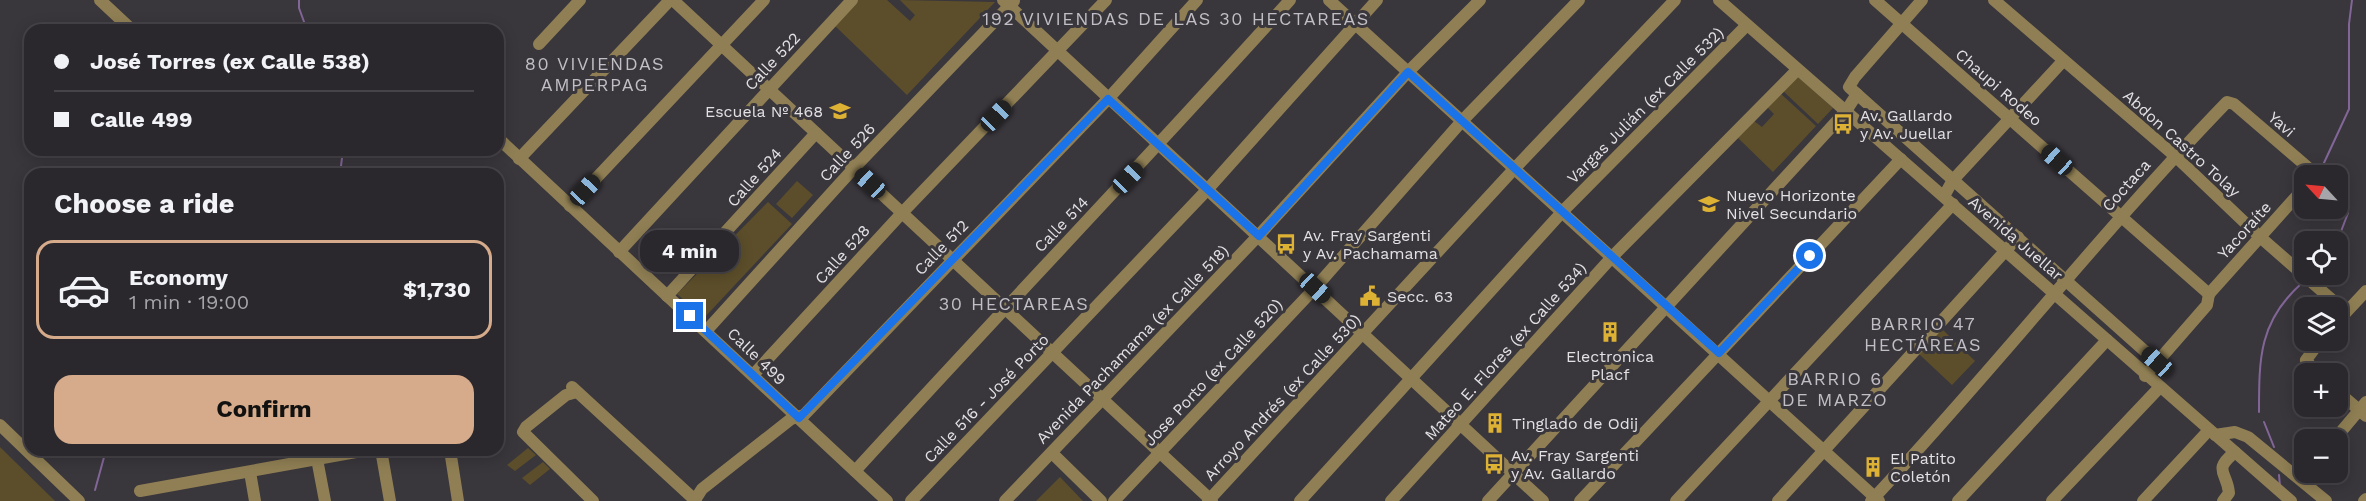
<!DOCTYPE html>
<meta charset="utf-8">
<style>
:root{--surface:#2b282d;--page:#333035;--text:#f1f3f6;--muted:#a6a6aa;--line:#474449;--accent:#d6ab8b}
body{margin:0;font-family:"Work Sans",sans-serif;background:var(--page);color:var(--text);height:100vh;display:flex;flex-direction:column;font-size:22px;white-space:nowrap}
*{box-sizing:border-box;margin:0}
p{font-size:20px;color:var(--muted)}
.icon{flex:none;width:33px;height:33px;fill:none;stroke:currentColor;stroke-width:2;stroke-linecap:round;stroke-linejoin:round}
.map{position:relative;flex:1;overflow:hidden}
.sheet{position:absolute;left:24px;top:168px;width:480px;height:288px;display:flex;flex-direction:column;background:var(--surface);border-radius:18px;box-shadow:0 3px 15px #0003,0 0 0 2px var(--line)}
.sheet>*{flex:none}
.hud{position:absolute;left:24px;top:24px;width:480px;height:132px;border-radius:18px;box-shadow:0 3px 15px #0003,0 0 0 2px var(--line);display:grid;align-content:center;height:132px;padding:0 30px;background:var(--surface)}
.needle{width:39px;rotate:296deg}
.buttons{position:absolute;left:2294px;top:165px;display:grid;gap:12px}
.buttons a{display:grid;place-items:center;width:54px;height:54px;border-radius:12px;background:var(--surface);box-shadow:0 3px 15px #0003,0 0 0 2px var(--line);font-size:30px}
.end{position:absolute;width:27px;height:27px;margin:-14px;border:8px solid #1a73e8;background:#fff;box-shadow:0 0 0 3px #fff}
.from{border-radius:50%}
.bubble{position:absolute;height:42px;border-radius:18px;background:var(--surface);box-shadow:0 3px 15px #0003,0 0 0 2px var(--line);font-size:20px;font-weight:700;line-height:42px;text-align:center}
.car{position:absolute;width:18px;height:36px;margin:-18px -9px;border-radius:8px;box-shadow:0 0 4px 2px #0007;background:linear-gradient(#222 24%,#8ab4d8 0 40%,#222 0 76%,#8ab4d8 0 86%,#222 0)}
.hud b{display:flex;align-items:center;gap:21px;height:57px;font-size:22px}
.hud b+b{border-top:2px solid var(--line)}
.hud i{width:15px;height:15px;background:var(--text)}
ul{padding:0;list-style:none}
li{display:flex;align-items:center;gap:18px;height:99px;margin:0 12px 9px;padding:0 18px;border:3px solid transparent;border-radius:18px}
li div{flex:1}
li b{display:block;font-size:22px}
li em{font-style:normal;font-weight:700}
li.active{border-color:var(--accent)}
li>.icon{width:54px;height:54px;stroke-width:1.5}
h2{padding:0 30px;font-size:27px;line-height:72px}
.action{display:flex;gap:12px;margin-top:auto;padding:12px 30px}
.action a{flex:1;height:69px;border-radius:18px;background:var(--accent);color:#111;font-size:24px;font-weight:700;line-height:69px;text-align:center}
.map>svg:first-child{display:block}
</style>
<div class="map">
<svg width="2366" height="501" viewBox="0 0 2366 501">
<rect width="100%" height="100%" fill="#39363c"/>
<g fill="#5c4e2a">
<polygon points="857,0 887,0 910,21 915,15 900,0 995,2 907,95 834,25"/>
<polygon points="1796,75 1833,108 1818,124 1782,90"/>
<polygon points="1780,93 1816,126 1773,172 1738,138 1754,121 1762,127 1774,114 1767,107"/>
<polygon points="797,181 813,195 792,218 776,204"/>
<polygon points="768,202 792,224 704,318 677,294"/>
<polygon points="1942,329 1975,361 1952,385 1919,354"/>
<polygon points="0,447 55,501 0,501"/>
<polygon points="528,448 536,455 515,471 507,465"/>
<polygon points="543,462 550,469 530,485 522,478"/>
<polygon points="1060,477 1083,501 1036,501"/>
</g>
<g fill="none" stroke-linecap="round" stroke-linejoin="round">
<g stroke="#826698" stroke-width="2">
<polyline points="299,0 299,8 307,30"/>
<polyline points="340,174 343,150"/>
<polyline points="2322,176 2323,165 2349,109 2349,24 2352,0"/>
<polyline points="2337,194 2341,196 2348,213 2337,242"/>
<path d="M2259,412c0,-54 0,-91 43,-129"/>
<polyline points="2264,422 2274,447"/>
<polyline points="2279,475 2280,486"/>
<polyline points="95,490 106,450"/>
</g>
<g stroke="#907f54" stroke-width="12">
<polyline points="100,0 132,30"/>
<polyline points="673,0 1212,501"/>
<polyline points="1003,0 1543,501"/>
<polyline points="1329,0 1879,501"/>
<polyline points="1719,0 2291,501"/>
<polyline points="1875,0 2209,294"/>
<polyline points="1922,0 1855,77 1849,87 2157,362"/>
<polyline points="1994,0 2175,156 2260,237 2346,312"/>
<polyline points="539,44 580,0"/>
<polyline points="498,138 887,501"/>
<polyline points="519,159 670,0"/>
<polyline points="1944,196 1953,180 2063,61"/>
<polyline points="570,206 764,0"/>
<polyline points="619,252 852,0"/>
<polyline points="2209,294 2304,188"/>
<polyline points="667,296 816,133"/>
<polyline points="2337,322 2366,291"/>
<polyline points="707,330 854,168 1014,1"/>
<polyline points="2317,374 2306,360 2321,340"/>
<polyline points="753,375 902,213 1106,0"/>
<polyline points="2145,376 2207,305 2209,294"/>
<polyline points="572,387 696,501"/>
<polyline points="2337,391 2366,416"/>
<polyline points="577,392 566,395 526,427 523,432 593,501"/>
<polyline points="0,425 79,501"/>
<polyline points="2215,435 2235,432 2248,437 2326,501"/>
<polyline points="2334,440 2366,402"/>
<polyline points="381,450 390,501"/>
<polyline points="450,450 458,501"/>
<polyline points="1052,453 1101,501"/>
<polyline points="317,459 325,501"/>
<path d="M855,471c144,-158 292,-312 435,-471"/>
<polyline points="250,472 255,501"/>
<polyline points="140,491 367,450"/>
<polyline points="695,500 702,489 791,419 804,415 1108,99 1197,0"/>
<polyline points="911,501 1207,190 1377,0"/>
<polyline points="1005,501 1259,235 1408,72 1480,0"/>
<polyline points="1114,501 1315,288 1462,121 1579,0"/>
<polyline points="1208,501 1515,168 1675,0"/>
<polyline points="1300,501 1563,211 1747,25"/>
<polyline points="1391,501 1613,256 1797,70"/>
<polyline points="1488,501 1846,111 1857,94"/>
<polyline points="1580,501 1901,159"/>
<polyline points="1676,501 1953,204"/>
<polyline points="1778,501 2018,237"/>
<path d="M1871,501c122,-130 232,-271 356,-399l7,2 78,67 1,5"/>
<polyline points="1958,501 2107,340"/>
<polyline points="2052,501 2159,388"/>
<polyline points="2143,501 2209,430"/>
<path d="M2223,501l6,-8c-2,-22 -17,-22 6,-41"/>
<polyline points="2364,501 2366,499"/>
</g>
</g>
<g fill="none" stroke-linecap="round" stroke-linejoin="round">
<polyline stroke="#1a73e8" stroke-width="8" points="690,316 799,418 1108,99 1259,236 1408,72 1719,353 1810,256"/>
</g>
<defs>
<g id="school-bare" transform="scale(1.62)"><path d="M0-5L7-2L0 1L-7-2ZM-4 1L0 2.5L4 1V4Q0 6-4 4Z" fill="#ddb133" stroke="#39363c" stroke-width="2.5" paint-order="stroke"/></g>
<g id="bus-bare" transform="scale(1.62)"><path d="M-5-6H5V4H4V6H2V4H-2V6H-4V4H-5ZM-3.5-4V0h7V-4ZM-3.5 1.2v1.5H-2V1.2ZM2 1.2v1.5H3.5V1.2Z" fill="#ddb133" stroke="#39363c" stroke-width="2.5" paint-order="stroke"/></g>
<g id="civic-bare" transform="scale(1.62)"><path d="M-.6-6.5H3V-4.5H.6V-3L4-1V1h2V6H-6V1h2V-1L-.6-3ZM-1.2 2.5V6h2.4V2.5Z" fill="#ddb133" stroke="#39363c" stroke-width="2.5" paint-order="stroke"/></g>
<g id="building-bare" transform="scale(1.62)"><path d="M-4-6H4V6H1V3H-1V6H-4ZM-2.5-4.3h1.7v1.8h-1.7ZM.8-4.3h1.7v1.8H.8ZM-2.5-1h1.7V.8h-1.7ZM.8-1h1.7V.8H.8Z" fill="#ddb133" stroke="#39363c" stroke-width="2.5" paint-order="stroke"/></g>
</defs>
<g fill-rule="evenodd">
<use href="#school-bare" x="840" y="111"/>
<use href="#bus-bare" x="1843" y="124"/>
<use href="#school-bare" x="1709" y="204"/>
<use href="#bus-bare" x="1286" y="244"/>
<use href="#civic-bare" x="1370" y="296"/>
<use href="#building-bare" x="1610" y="332"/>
<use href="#building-bare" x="1495" y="423"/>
<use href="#bus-bare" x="1494" y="464"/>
<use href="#building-bare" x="1873" y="467"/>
</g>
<g text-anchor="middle" stroke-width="6" stroke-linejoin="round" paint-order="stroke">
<g font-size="16" fill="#e3e1e4" stroke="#39363c">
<text transform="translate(772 61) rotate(-47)" y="6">Calle 522</text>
<text transform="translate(1999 87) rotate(41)" y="6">Chaupi Rodeo</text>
<text transform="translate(1645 105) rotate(-45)" y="6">Vargas Julián (ex Calle 532)</text>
<text transform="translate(2282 124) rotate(41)" y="6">Yavi</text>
<text transform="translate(2182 143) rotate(42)" y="6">Abdon Castro Tolay</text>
<text transform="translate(847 152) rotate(-47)" y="6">Calle 526</text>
<text transform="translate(754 177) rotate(-48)" y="6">Calle 524</text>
<text transform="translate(2126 185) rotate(-48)" y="6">Coctaca</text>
<text transform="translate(1061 224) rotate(-46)" y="6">Calle 514</text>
<text transform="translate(2244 230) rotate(-48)" y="6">Yacoraíte</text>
<text transform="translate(2016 238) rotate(41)" y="6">Avenida Juellar</text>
<text transform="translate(941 247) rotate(-46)" y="6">Calle 512</text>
<text transform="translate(842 254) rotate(-48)" y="6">Calle 528</text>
<text transform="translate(1132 344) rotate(-46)" y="6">Avenida Pachamama (ex Calle 518)</text>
<text transform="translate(1505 351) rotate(-48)" y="6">Mateo E. Flores (ex Calle 534)</text>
<text transform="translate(757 356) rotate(44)" y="6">Calle 499</text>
<text transform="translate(1213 372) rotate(-47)" y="6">Jose Porto (ex Calle 520)</text>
<text transform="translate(1282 397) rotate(-47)" y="6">Arroyo Andrés (ex Calle 530)</text>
<text transform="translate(986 398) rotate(-46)" y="6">Calle 516 - José Porto</text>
</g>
<g font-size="16" fill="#e3e1e4" stroke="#39363c" text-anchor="start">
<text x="823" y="117" text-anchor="end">Escuela Nº 468</text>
<text x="1860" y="121">Av. Gallardo<tspan x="1860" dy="18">y Av. Juellar</tspan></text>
<text x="1726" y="201">Nuevo Horizonte<tspan x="1726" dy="18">Nivel Secundario</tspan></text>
<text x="1303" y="241">Av. Fray Sargenti<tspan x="1303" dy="18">y Av. Pachamama</tspan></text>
<text x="1387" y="302">Secc. 63</text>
<text x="1610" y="362" text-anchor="middle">Electronica<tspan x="1610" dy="18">Placf</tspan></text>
<text x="1512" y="429">Tinglado de Odij</text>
<text x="1511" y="461">Av. Fray Sargenti<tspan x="1511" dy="18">y Av. Gallardo</tspan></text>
<text x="1890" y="464">El Patito<tspan x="1890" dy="18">Coletón</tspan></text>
</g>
<g font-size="18" letter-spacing="1.5" fill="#c2bec5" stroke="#39363c">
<text x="1176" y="25">192 VIVIENDAS DE LAS 30 HECTAREAS</text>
<text x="595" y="70">80 VIVIENDAS<tspan x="595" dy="21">AMPERPAG</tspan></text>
<text x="1014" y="310">30 HECTAREAS</text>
<text x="1923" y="330">BARRIO 47<tspan x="1923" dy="21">HECTÁREAS</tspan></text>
<text x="1835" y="385">BARRIO 6<tspan x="1835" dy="21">DE MARZO</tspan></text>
</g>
</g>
</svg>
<div class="buttons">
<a><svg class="needle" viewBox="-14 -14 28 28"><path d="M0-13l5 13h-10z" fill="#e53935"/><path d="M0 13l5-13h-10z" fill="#a6a6aa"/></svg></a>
<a><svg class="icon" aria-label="locate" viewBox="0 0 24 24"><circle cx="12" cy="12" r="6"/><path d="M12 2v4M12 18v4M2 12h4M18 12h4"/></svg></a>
<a><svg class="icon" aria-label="layers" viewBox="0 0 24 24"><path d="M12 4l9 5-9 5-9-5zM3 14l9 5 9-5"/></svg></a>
<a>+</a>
<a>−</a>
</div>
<i class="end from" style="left:1810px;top:256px"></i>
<i class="end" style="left:690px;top:316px"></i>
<div class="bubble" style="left:640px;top:230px;width:99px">4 min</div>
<i class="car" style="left:996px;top:116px;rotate:44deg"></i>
<i class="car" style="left:2057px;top:160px;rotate:312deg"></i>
<i class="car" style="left:1128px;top:178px;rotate:44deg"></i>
<i class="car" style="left:870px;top:183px;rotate:313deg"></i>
<i class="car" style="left:585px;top:190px;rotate:43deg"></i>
<i class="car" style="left:1315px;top:288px;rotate:133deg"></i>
<i class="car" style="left:2157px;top:362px;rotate:312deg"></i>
<div class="hud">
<b><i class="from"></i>José Torres (ex Calle 538)</b>
<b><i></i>Calle 499</b>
</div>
<section class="sheet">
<h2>Choose a ride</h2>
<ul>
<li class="active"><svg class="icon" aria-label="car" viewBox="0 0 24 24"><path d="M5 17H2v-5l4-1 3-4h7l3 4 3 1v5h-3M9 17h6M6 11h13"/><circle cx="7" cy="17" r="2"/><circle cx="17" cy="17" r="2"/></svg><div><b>Economy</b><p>1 min · 19:00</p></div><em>$1,730</em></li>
</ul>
<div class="action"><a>Confirm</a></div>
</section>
</div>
